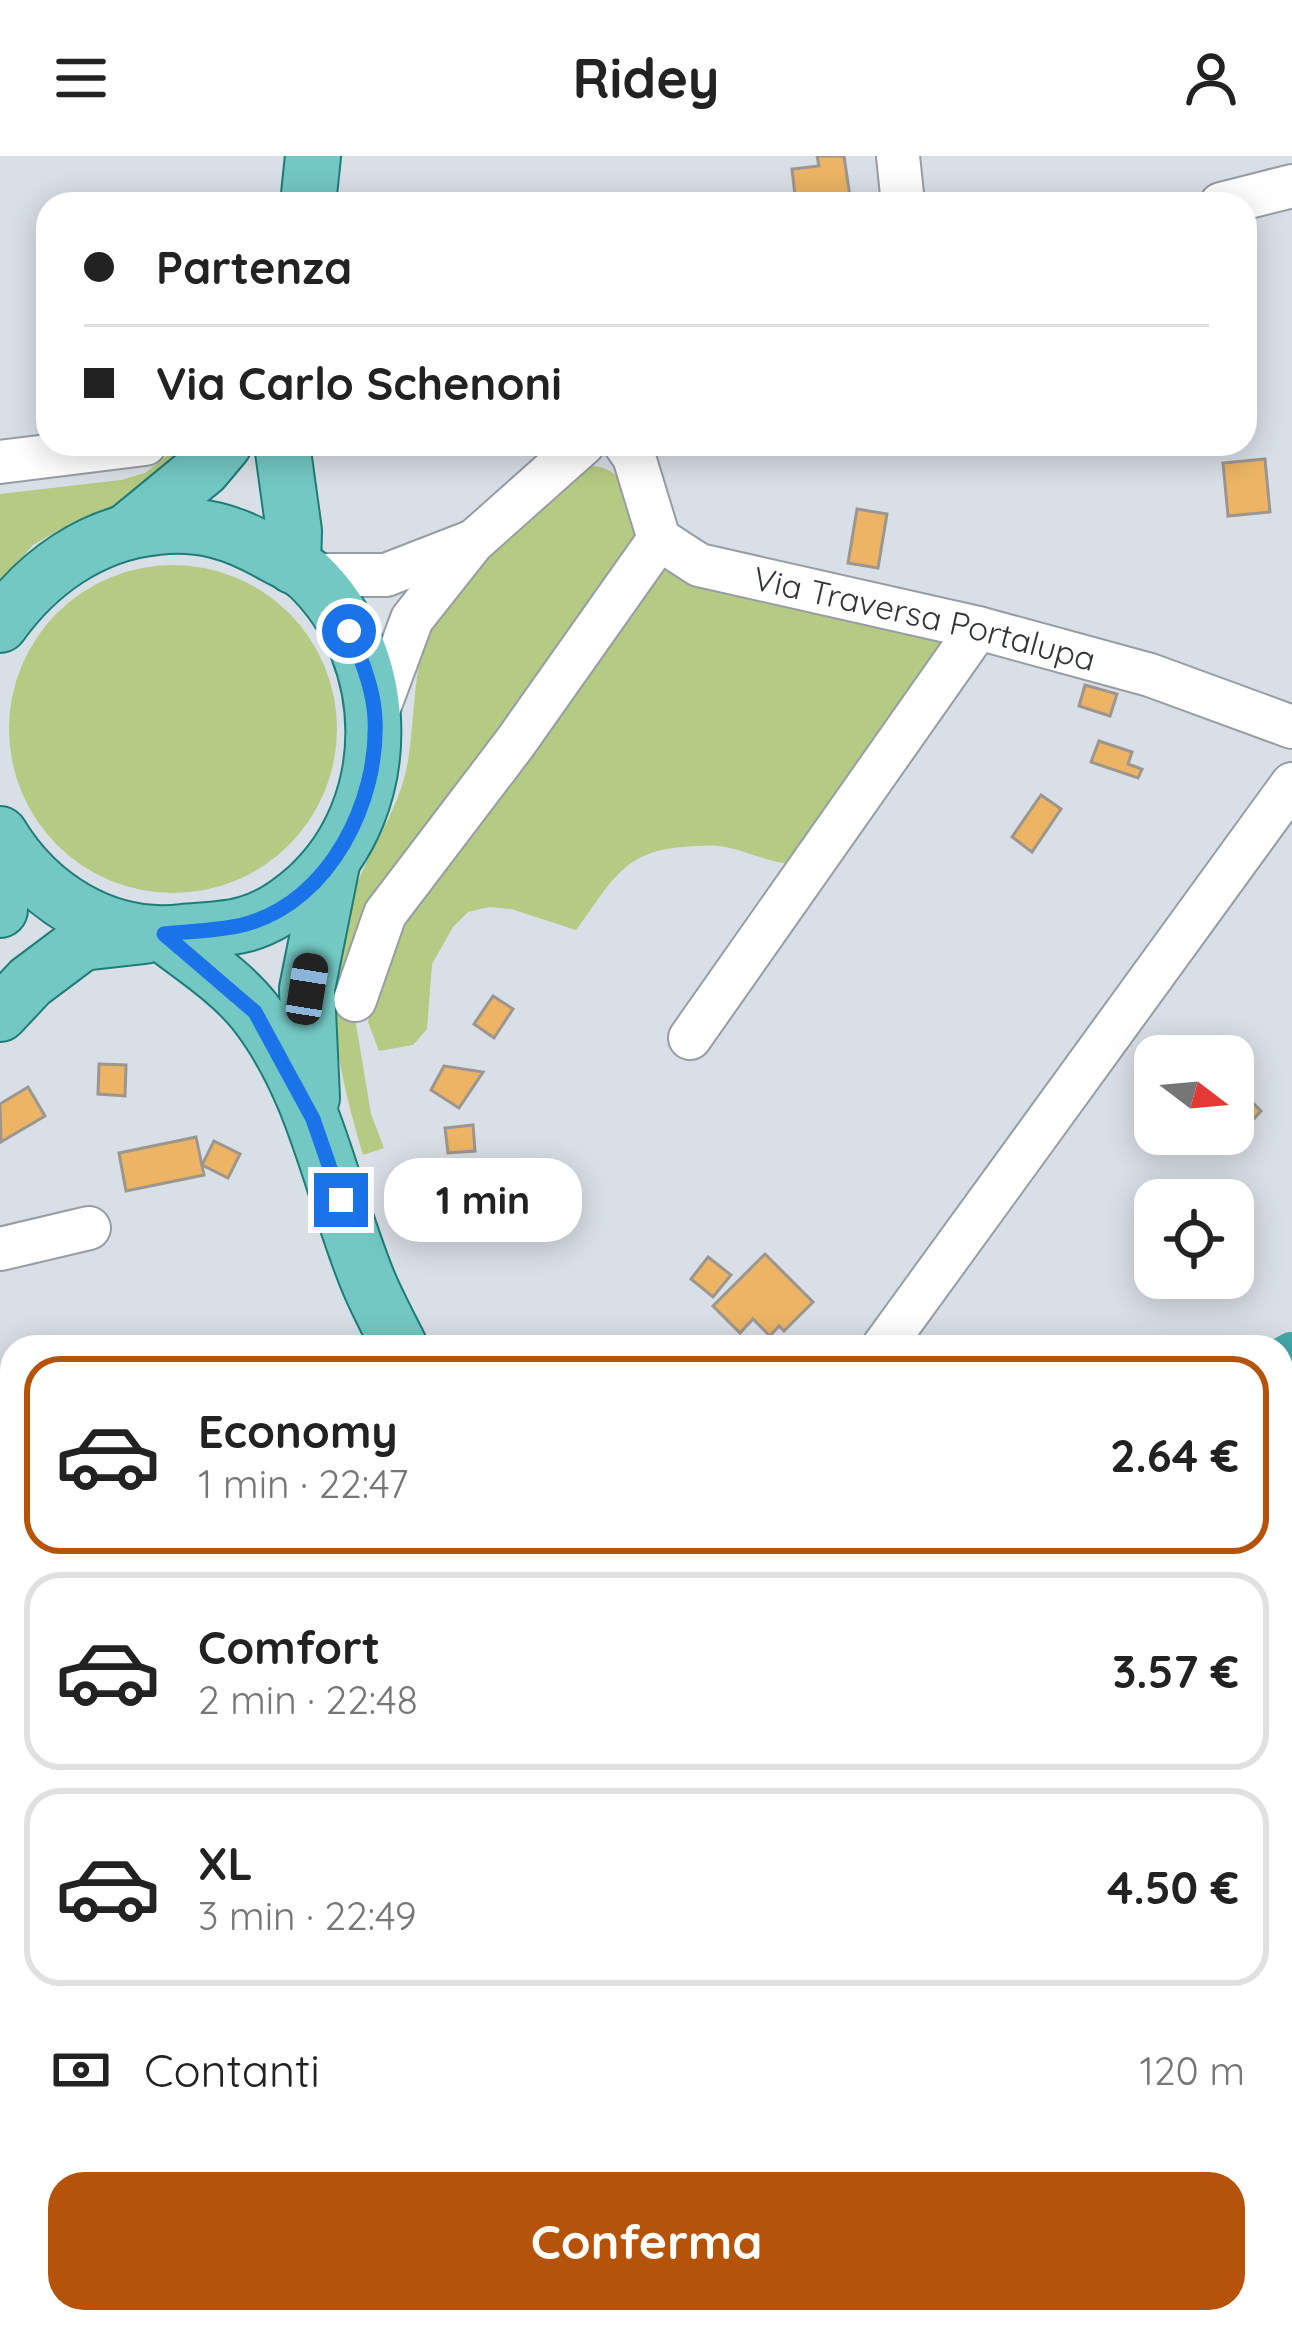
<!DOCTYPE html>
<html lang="it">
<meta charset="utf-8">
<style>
:root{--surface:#fff;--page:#f2f2f2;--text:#222;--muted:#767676;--line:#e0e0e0;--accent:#b45309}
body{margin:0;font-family:Quicksand,sans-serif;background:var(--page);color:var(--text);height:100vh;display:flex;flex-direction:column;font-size:45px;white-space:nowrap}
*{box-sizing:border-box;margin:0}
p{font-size:39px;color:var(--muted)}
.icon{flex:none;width:66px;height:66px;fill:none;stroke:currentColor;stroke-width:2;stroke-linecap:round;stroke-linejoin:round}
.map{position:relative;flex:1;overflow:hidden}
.side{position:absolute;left:0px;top:1179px;width:1293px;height:999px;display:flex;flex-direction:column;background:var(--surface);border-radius:36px 36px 0 0;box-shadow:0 6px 30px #0003}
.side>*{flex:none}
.top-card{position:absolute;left:36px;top:36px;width:1221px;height:264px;border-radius:36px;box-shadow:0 6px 30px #0003;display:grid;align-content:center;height:264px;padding:0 48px;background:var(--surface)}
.needle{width:78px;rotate:106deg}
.tools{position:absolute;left:1134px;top:879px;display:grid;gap:24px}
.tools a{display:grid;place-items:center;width:120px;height:120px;border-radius:24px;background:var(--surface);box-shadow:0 6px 30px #0003;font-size:60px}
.end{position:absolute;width:54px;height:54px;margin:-27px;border:15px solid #1a73e8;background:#fff;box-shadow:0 0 0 6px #fff}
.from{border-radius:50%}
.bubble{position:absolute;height:84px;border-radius:36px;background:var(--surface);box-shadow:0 6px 30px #0003;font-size:39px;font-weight:700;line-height:84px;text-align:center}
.car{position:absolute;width:36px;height:72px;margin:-36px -18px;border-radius:15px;box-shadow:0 0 9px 3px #0007;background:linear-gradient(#222 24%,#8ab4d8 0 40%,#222 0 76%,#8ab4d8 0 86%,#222 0)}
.top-card b{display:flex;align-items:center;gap:42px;height:114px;font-size:45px}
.top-card b+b{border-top:3px solid var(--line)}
.top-card i{width:30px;height:30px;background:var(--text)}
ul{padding:21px 0 0;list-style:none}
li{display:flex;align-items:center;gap:36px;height:198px;margin:0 24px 18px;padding:0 24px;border:6px solid var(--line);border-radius:36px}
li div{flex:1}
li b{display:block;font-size:45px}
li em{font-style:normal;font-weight:700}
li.current{border-color:var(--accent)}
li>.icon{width:108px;height:108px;stroke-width:1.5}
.pay{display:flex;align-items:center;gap:30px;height:132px;padding:0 48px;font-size:45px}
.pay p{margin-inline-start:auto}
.primary-button{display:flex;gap:24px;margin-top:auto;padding:24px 48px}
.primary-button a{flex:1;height:138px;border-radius:36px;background:var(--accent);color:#fff;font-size:48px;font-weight:700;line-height:138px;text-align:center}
header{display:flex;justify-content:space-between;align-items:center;height:156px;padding:0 48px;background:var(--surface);font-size:54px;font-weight:700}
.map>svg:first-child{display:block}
</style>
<header><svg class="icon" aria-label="menu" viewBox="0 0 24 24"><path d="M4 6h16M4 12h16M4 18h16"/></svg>Ridey<svg class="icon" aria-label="person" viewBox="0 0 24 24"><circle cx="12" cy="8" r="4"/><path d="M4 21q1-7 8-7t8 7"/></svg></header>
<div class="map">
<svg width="1292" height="2177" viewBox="0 0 1292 2177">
<rect width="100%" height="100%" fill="#d9dfe6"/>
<g fill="#b5ca82">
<polygon points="182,288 200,288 123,347 70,368 33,389 0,426 0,338 121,324 145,317"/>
<path d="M590,310c36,0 42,37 49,65l-171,255 -113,232 16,96 13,34 -21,7c-29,-99 -46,-178 -4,-276 17,-40 42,-75 49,-118 9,-55 3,-111 34,-159 36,-55 99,-95 148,-136z"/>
<circle cx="173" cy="573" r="164"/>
<path d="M673,412l280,70 -159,226c-24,-1 -42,-11 -64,-16 -16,-4 -32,-2 -48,-1 -61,5 -71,37 -106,83l-65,-21 -22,-2 -21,5 -15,15 -21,37 -5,65 -14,16 -34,6 -11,-29 21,-86 263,-366z"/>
</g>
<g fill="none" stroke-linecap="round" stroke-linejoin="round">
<g stroke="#3d8687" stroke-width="12">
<polyline points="1281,2148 1292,2160"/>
<polyline points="872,2177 873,2166"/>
</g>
<g stroke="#42a9a9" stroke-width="42">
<polyline points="1281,1203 1292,1197"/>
<polyline points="198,2177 209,2166"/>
</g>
</g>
<g fill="#ecb464" stroke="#9c968f" stroke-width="3">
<polygon points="817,0 844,0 851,48 796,48 792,13 819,10"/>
<polygon points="1265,303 1270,356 1228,360 1223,307"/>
<polygon points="857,353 887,358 878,412 848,407"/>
<polygon points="1085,529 1117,538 1110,560 1079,550"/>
<polygon points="1099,585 1132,596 1128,608 1142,613 1138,622 1091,606"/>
<polygon points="1041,639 1061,653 1032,696 1012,681"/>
<polygon points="493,840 513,853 494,882 474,868"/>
<polygon points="99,908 126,909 125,940 98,938"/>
<polygon points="444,910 483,916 459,952 431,934"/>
<polygon points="28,931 45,960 1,986 0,948"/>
<polygon points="1247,941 1261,955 1236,982 1232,978 1233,956"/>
<polygon points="473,969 475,995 448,997 445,972"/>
<polygon points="196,981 204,1019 126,1035 119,997"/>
<polygon points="214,985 240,998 228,1022 202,1009"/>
<polygon points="765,1098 813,1146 784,1175 779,1170 770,1180 753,1163 740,1177 713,1150"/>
<polygon points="708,1101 731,1119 713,1141 691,1123"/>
</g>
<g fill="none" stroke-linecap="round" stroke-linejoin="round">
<g stroke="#979da4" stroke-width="46">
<g id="minor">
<polyline points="898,0 903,48"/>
<polyline points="1221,48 1292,30"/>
<path id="s1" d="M625,288l9,13 25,82 40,26 279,63 172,47 142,52"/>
<polyline points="0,306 145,288"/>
<polyline points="307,419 386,419 471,386"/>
<polyline points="376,560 412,463 473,386 583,288"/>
<polyline points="355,844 385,758 515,587 659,383"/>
<polyline points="690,882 978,472"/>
<polyline points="0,1093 89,1072"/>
<polyline points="883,1191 1292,628"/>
</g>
</g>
<g stroke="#1f7c78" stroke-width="58">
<g id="major">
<polyline points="308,48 313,0"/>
<polyline points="282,288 294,375 293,410"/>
<polyline points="130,373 203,313 224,288"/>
<path d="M0,469c37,-52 92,-92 157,-98 43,-5 76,5 113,26 12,7 28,13 39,23 86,83 86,231 -1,311 -18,16 -39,31 -62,37 -20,6 -44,6 -64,8 -75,9 -144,-35 -182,-98"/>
<polyline points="0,714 0,754"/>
<path d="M163,778c31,24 67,47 91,77 62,78 77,180 114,270 9,22 21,44 32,66"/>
<polyline points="0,858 30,826 82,787 144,780"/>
<polyline points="312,942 307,833 332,708"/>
<polyline points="1049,2166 1057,2177"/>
</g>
</g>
<use href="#minor" stroke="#fff" stroke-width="42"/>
<use href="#major" stroke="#73c8c3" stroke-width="54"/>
</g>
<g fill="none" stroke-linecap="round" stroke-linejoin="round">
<path stroke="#1a73e8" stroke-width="15" d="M341,1044l-28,-81 -58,-107 -91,-78c26,-3 56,-3 82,-10 84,-23 133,-123 129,-205 -1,-29 -14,-62 -26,-88"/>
</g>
<g text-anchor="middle" stroke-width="9" stroke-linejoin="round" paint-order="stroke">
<g font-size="33" fill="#323537" stroke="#d9dfe6">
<text dy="12" stroke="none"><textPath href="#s1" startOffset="381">Via Traversa Portalupa</textPath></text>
</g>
</g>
</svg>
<div class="tools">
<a><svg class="needle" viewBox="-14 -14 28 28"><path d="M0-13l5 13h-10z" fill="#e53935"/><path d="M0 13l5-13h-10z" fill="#767676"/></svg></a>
<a><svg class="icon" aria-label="locate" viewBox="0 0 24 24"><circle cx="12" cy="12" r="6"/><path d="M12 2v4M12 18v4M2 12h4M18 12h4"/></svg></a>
</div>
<i class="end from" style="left:349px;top:475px"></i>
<i class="end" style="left:341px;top:1044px"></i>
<div class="bubble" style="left:384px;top:1002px;width:198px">1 min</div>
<i class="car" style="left:307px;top:833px;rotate:9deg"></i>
<div class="top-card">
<b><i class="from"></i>Partenza</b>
<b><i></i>Via Carlo Schenoni</b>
</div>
<section class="side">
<ul>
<li class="current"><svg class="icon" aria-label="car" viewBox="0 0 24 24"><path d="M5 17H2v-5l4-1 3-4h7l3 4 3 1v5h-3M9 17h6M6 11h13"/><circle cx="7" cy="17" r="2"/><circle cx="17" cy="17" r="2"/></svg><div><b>Economy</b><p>1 min · 22:47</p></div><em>2.64 €</em></li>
<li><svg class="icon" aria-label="car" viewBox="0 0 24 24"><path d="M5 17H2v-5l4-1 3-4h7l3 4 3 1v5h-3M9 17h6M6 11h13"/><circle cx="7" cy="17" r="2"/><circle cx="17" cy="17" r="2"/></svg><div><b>Comfort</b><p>2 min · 22:48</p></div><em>3.57 €</em></li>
<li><svg class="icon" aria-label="car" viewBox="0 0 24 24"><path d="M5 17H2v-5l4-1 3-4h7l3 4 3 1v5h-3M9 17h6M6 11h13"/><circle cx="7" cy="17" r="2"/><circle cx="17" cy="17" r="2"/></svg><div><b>XL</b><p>3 min · 22:49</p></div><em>4.50 €</em></li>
</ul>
<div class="pay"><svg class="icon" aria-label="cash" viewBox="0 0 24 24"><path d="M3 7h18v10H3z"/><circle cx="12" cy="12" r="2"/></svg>Contanti<p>120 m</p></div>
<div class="primary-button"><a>Conferma</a></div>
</section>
</div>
